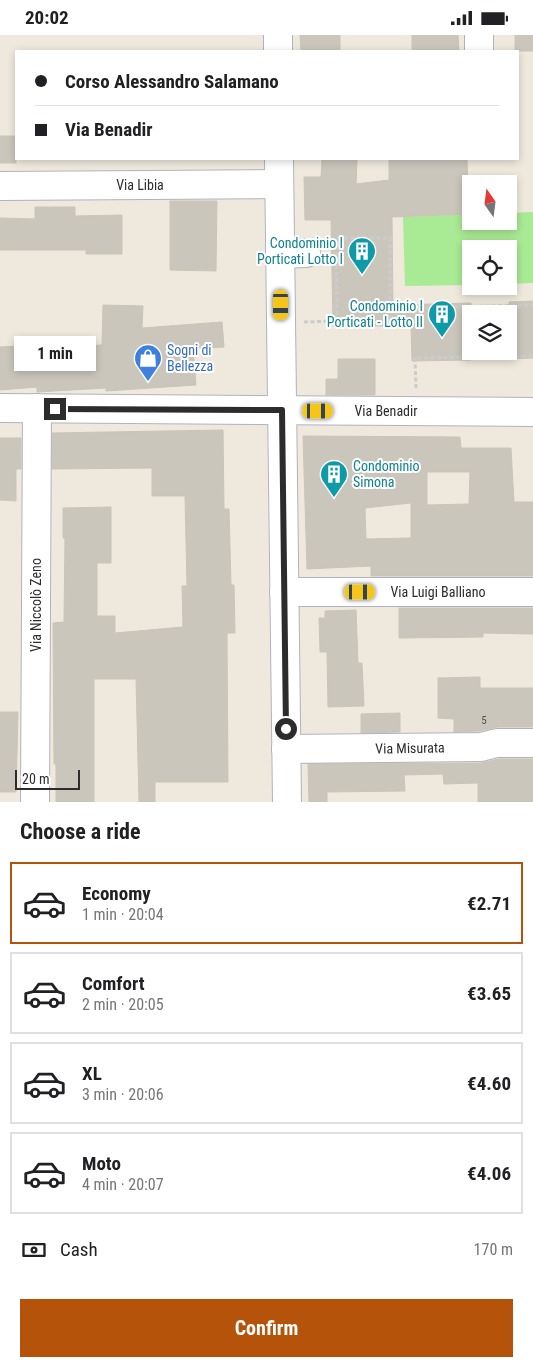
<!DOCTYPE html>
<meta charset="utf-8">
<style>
:root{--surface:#fff;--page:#f2f2f2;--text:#202124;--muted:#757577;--line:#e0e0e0;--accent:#b45309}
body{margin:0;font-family:"Roboto Condensed",sans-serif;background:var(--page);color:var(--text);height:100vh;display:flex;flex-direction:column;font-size:19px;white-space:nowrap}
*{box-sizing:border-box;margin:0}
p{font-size:16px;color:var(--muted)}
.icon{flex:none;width:28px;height:28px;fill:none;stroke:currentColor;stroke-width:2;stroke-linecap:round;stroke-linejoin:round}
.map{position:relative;height:767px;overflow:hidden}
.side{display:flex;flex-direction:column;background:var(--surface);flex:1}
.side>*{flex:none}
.guide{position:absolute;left:15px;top:15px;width:504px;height:110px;border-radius:0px;box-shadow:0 2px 8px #0003;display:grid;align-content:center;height:110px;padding:0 20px;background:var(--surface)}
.needle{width:32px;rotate:346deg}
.buttons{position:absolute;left:462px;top:140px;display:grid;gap:10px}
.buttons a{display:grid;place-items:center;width:55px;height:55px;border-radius:0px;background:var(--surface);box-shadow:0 2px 8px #0003;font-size:25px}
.scale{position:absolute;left:15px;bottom:12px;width:65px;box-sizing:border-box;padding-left:5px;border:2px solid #2c2c2c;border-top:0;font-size:14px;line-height:18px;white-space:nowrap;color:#2c2c2c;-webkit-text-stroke:4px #fff;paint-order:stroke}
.end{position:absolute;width:22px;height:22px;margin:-11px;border:6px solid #2c2c2c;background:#fff;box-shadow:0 0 0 2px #fff}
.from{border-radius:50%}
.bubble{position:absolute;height:35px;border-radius:0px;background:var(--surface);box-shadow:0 2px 8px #0003;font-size:16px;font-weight:700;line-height:35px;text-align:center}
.car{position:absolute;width:15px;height:30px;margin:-15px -8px;border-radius:6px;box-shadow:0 0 4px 1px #0007;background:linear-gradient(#f5c518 24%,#345 0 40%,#f5c518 0 76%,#345 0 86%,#f5c518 0)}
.guide b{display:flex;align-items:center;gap:18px;height:48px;font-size:19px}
.guide b+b{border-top:1px solid var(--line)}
.guide i{width:12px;height:12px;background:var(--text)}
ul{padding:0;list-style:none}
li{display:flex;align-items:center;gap:15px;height:82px;margin:0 10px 8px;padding:0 10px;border:2px solid var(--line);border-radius:0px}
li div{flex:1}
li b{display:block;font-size:19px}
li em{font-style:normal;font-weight:700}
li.current{border-color:var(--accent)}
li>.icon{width:45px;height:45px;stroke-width:1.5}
h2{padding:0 20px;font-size:22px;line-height:60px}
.pay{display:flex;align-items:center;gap:12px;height:55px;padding:0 20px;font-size:19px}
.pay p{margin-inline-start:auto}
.cta{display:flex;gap:10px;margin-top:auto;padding:10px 20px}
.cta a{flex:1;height:58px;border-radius:0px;background:var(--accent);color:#fff;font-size:20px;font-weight:700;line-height:58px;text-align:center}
.status{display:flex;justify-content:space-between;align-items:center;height:35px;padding:0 25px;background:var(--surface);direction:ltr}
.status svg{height:14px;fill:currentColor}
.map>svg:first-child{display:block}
</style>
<div class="status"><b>20:02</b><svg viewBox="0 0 49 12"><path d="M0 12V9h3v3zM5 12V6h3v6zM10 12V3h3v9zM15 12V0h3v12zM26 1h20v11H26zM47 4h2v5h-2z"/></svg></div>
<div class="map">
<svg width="533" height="767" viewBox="0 0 533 767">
<rect width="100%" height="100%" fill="#efe9dd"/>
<polygon fill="#a9ea94" points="533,177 533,248 509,249 509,214 471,214 471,250 405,251 403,182 471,179 471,186 509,186 509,178"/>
<g fill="#cac6bc" stroke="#cac5b6" fill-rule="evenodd">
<polygon points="300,0 340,0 340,16 301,16"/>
<polygon points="412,0 458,0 459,16 412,16"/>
<rect x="515" y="0" width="18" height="16"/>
<rect x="0" y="101" width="16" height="27"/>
<polygon points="322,124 357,124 356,149 389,145 389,124 467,124 469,179 392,182 393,270 471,268 471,325 412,326 411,291 333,291 331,185 305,185 304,142 321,142"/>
<polygon points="170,166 217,166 216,236 170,235"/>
<polygon points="35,172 75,172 75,181 122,180 122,219 86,219 86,215 0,215 0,183 35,184"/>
<polygon points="533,266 533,323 509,324 509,267"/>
<polygon points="103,270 143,271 142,293 222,287 224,312 193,314 196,350 106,356 106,353 37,357 37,352 0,355 0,312 35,310 35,314 102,310"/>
<polygon points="338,324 375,324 375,360 326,360 326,344 338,344"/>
<polygon points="223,395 224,474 229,474 231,550 234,550 235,598 227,598 228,747 155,747 155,767 139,767 136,644 94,644 94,767 56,767 56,729 54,729 53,588 64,587 65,503 63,503 63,473 111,472 111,528 97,528 97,581 115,581 115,598 183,592 182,551 187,551 185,461 152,461 152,433 52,434 52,398"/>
<path d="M303,401l157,1 1,11h50l3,54h19v74h-162v-10l-64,3zM427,437h43l-1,32 -42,1zM411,468v35l-45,1 -1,-31z"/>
<polygon points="0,403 21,403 21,434 16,434 16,466 0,465"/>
<polygon points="399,573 533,573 533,599 483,598 483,602 399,603"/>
<polygon points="356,575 358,628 362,628 364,671 328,672 327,617 320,617 319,583 325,583 325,576"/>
<polygon points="480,642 480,653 533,653 533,692 497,692 479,696 454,697 454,684 438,683 438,643"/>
<polygon points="0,677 18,677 16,757 0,757"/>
<polygon points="400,678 400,697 361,698 361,679"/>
<polygon points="499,724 533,724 533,767 478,767 478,748 444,749 443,739 404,740 405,756 327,757 327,767 309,767 308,729 481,728"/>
</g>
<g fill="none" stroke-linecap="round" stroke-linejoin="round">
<g stroke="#b1b2c1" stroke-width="30">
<g id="minor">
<polyline points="278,0 278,16"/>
<polyline points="479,0 479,16"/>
<polyline points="279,124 287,767"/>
<polyline points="0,151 279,149"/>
<polyline points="280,219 306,218"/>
<polyline points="0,373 533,377"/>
<polyline points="284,557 533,557"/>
<polyline points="286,714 481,712 497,708 533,708"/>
<polyline points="35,767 37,373"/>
</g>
</g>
<g stroke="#ccc" stroke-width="3" stroke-dasharray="4 2.5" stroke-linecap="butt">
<polyline points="337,286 336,203 390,203 390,286"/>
<polyline points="415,286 414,273 533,270"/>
<polyline points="304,287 333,286"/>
<polyline points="416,353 415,323 533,321"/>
</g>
<use href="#minor" stroke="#fff" stroke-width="28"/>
</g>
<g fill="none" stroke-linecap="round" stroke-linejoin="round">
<polyline stroke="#2c2c2c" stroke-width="6" points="55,374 282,375 286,694"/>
</g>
<defs>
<g id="building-pin" transform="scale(1.4375)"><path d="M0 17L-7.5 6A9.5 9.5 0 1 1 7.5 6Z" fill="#0f9aa8" stroke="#fff"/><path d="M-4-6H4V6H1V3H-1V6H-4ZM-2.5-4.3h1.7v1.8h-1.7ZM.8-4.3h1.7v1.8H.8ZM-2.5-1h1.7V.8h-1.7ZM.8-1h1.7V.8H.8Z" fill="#fff"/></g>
<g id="shop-pin" transform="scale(1.4375)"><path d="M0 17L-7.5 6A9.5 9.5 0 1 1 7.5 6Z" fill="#3f7fe0" stroke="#fff"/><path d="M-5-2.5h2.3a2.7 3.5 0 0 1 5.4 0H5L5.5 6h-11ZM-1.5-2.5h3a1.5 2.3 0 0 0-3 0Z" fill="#fff"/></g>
</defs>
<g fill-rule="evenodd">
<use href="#building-pin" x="362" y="216"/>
<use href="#building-pin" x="442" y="279"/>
<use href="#shop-pin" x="148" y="323"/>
<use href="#building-pin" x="334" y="439"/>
</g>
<g text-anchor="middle" stroke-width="4" stroke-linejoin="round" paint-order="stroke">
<g font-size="11" fill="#545250">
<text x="484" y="689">5</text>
</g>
<g font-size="14" fill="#2c2c2c" stroke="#fff">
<text x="140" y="155">Via Libia</text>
<text x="386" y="381">Via Benadir</text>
<text x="438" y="562">Via Luigi Balliano</text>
<text transform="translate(36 570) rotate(-90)" y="5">Via Niccolò Zeno</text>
<text transform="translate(410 713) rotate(-1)" y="5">Via Misurata</text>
</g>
<g font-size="14" fill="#0d838f" stroke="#fff" text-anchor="end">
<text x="343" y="213">Condominio I<tspan x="343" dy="16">Porticati Lotto I</tspan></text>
<text x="423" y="276">Condominio I<tspan x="423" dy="16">Porticati - Lotto II</tspan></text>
<text x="353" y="436" text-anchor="start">Condominio<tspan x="353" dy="16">Simona</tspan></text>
</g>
<g font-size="14" fill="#366cbe" stroke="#fff" text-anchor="start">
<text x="167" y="320">Sogni di<tspan x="167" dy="16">Bellezza</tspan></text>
</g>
</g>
</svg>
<div class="buttons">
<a><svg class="needle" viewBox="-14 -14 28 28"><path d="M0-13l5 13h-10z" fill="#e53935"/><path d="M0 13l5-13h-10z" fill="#757577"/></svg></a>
<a><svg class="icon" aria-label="locate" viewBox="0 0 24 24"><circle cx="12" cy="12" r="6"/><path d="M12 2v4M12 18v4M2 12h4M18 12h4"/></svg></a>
<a><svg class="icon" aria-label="layers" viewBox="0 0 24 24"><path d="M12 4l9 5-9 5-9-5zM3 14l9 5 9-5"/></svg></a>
</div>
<div class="scale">20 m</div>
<i class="end from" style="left:286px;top:694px"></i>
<i class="end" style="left:55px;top:374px"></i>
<div class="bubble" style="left:14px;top:301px;width:82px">1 min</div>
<i class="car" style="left:281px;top:270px;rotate:180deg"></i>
<i class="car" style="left:318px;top:376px;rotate:90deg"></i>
<i class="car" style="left:360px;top:557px;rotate:90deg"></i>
<div class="guide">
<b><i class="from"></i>Corso Alessandro Salamano</b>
<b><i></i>Via Benadir</b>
</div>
</div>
<section class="side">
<h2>Choose a ride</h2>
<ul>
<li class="current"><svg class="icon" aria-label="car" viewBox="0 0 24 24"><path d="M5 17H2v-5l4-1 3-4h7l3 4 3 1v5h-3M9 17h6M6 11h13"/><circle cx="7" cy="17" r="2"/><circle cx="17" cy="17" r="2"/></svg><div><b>Economy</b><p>1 min · 20:04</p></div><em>€2.71</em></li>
<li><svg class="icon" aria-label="car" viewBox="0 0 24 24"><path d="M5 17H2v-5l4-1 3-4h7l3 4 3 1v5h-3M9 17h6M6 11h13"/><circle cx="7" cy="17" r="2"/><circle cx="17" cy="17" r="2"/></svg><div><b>Comfort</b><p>2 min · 20:05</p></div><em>€3.65</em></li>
<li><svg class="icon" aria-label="car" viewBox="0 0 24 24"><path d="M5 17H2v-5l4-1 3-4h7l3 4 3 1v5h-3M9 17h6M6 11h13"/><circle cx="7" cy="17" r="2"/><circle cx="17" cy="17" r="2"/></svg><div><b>XL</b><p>3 min · 20:06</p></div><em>€4.60</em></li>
<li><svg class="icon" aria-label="car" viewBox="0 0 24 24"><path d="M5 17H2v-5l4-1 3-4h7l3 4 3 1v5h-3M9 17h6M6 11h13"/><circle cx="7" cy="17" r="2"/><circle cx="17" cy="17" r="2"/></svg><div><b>Moto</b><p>4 min · 20:07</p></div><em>€4.06</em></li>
</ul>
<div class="pay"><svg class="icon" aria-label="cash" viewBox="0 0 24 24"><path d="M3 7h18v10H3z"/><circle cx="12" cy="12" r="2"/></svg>Cash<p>170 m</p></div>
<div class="cta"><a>Confirm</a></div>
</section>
